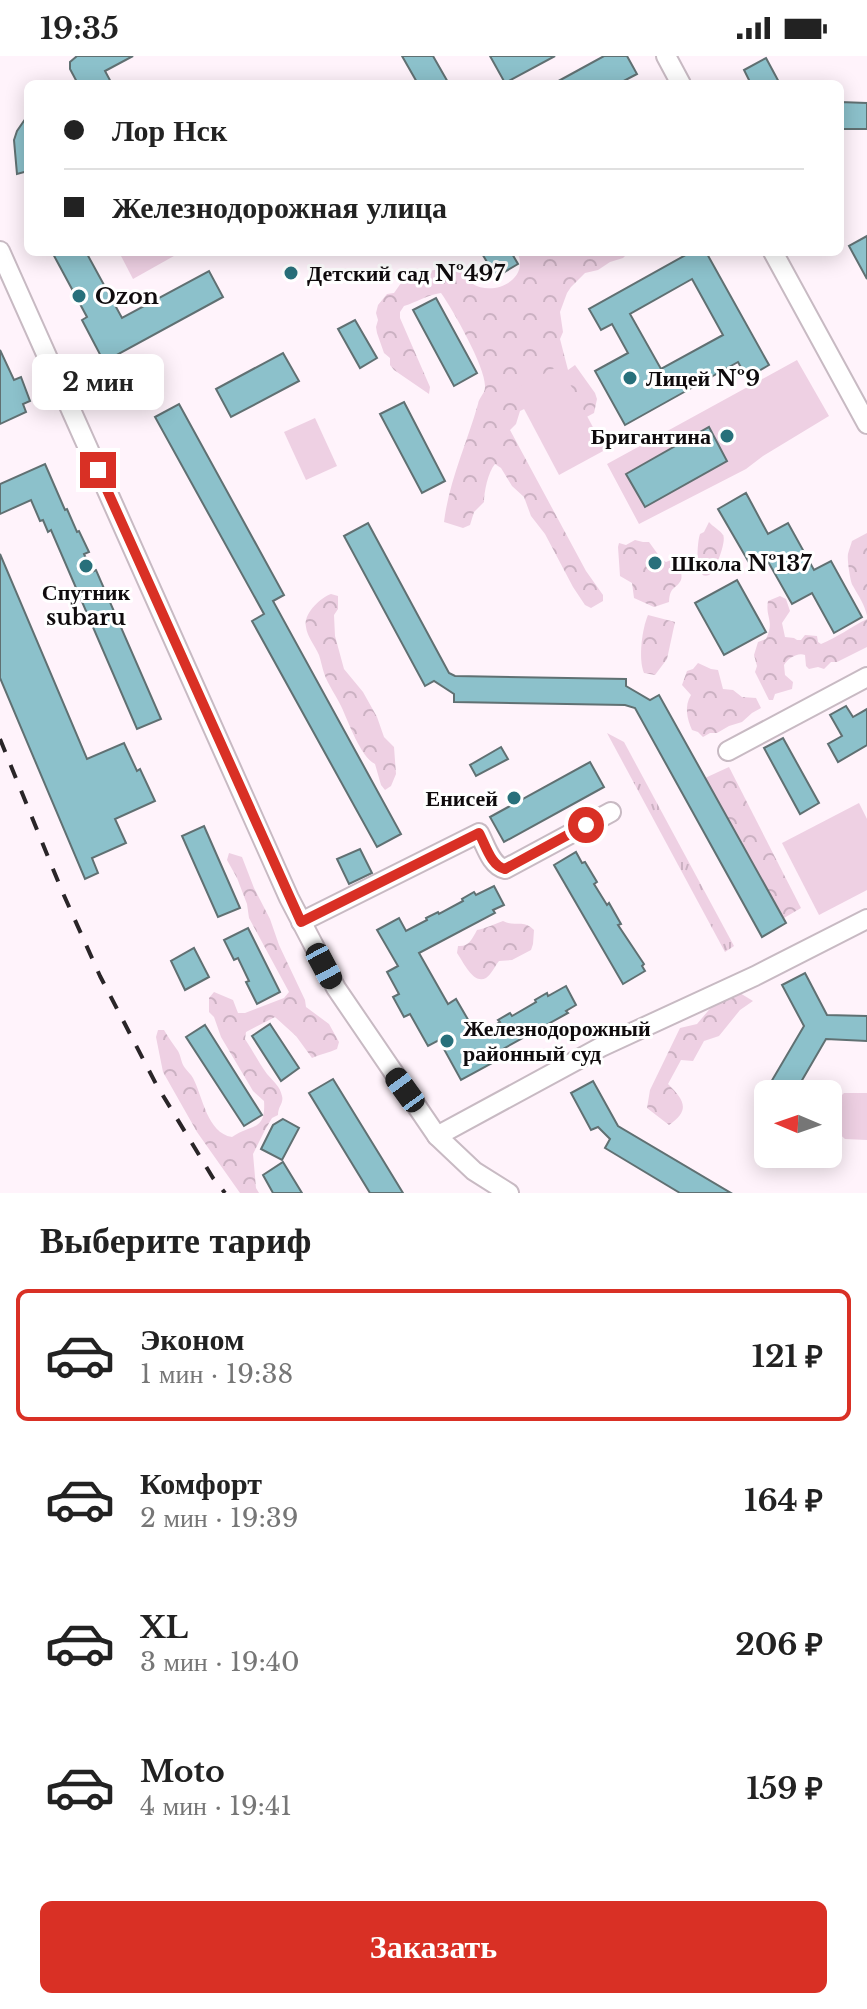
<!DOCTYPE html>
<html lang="ru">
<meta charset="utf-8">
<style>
:root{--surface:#fff;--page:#f6f6f6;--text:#222;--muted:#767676;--line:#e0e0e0;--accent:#d93025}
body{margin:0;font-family:"Libre Baskerville",serif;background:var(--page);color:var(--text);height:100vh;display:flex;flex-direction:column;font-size:30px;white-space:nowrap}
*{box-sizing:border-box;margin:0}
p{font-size:26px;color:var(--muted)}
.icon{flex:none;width:44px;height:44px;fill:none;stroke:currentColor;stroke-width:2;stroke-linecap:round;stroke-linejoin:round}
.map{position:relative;height:1137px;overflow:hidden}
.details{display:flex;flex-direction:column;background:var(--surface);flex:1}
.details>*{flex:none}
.hud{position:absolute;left:24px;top:24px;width:820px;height:176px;border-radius:12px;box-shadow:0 4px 20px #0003;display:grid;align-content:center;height:176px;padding:0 40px;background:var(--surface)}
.needle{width:52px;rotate:272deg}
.buttons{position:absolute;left:754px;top:1024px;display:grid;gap:16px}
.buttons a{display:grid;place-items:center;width:88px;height:88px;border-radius:12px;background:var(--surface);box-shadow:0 4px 20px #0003;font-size:40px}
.end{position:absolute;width:36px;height:36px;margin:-18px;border:10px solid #d93025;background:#fff;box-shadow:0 0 0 4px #fff}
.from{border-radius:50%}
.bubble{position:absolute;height:56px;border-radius:12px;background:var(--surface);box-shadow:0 4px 20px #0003;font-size:26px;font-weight:700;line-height:56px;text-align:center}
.car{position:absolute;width:24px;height:48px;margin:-24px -12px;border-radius:10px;box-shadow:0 0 6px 2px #0007;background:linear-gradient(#222 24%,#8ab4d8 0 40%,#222 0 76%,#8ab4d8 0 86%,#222 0)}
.hud b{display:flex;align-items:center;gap:28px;height:76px;font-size:30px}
.hud b+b{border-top:2px solid var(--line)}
.hud i{width:20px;height:20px;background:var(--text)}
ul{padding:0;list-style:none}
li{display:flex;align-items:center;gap:24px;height:132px;margin:0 16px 12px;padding:0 24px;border:4px solid transparent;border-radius:12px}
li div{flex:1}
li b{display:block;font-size:30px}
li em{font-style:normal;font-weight:700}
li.selected{border-color:var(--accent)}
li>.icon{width:72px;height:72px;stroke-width:1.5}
h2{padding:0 40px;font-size:36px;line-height:96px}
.primary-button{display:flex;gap:16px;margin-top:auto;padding:16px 40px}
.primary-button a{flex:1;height:92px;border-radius:12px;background:var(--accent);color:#fff;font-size:32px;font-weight:700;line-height:92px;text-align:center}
.status{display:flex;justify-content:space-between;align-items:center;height:56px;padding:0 40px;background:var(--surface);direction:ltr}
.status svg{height:22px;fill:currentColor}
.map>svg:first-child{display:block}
</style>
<div class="status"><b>19:35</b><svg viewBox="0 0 49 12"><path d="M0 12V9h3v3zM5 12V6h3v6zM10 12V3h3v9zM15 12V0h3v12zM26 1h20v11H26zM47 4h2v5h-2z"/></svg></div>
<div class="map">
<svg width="867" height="1137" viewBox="0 0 867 1137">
<defs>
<pattern id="grass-tufts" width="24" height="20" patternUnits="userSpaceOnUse" patternTransform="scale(2)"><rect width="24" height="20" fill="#eed0e3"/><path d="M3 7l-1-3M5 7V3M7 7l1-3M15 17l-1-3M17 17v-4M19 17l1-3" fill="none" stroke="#cbb1c2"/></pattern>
<pattern id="forest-crowns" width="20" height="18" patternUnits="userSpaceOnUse" patternTransform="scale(2)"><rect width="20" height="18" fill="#eed0e3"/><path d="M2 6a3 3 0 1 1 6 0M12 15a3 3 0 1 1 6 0" fill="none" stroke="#cbb1c2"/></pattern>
</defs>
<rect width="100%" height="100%" fill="#fff3fb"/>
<polygon fill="url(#grass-tufts)" points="607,677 624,686 734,890 725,896"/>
<g fill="url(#forest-crowns)">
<path d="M517,196h112l-6,6 -13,4 -12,8 -13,3 -14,14 -4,6 -7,19 3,20 -3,7 8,31 7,-5 20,28 2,6 -3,14 -13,7 -40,-19 -21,10 -4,13 -6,6 76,141 17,24v6l-12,7 -6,-3 -12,-18 -28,-53 -14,-18 -7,-19 -12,-11 -11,-18 -6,-4c-7,8 -11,28 -11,38l-10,10 -4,13 -7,3 -19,-6c5,-41 23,-79 34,-118 1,-7 7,-10 7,-17 1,-19 -32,-77 -44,-94 -14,2 -24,9 -37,13l-4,6v6l30,69 -1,7 -35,-24 -4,-5v-7l-6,-5 -7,-20 -1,-6 2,-7 -2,-7 2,-8 9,-11 7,-1 12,-17 47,-10 7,2c14,38 74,17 57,-16z"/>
<path d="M709,466c3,4 12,9 14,13 4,6 -8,37 -14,40 -15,7 -12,-33 -9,-41l4,-2z"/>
<path d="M867,477v83c-2,-11 -9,-21 -14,-30 -3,-4 -6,-28 -5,-32 1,-5 3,-9 4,-13z"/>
<path d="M635,484l8,2h6l13,18 4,2 10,-4 3,2c0,5 4,15 2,20 -5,10 -11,5 -12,22l-15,5 -20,-9 -2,-15 -12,-7 -2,-29 1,-4 7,2z"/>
<path d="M331,538l7,2v13l-4,6 1,21 9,33 19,23 14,25 7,20 10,10 2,27 -5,12 -6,4 -4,-5 -6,-21c-15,-8 -26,-41 -34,-58 -5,-11 -13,-21 -17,-33 -2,-6 -3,-12 -5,-18 -4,-9 -12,-19 -13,-28 -3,-13 14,-29 25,-33z"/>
<path d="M780,540l6,3 4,12 -8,12 3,14 9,1 3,2h4l4,-5 12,1 1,6 3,2c17,-7 30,-17 46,-25v28l-30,15h-6l-7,7 -6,-2 -9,2 -3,-3 -1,-11c-7,-3 -17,3 -21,10l1,10 8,7 -1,7 -17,5 -2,6h-4l-14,-28 2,-6 -3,-11 4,-13 8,-3c9,-19 -1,-21 2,-38z"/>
<path d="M648,559l27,7 -8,37 -12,16 -11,-2c-6,-14 -2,-44 4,-58z"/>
<path d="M698,607l13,6 7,1 5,19 10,1 9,7 14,1 5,10 -9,5 -10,9 -13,4 -12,7h-7l-7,4 -5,-5 -6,-2c-5,-11 -8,-24 -1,-35l-9,-10 5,-14 6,-2z"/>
<polygon points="729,711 801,852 784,862 705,722"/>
<path d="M229,797l13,4 12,31 16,31 9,26 26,55 1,7 23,17 10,18 -2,7c-8,4 -17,5 -25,9l-16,-22 -21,-19 -29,15 -1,7c8,12 14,24 22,35 6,7 13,12 15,22 2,7 -4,10 -4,19l-6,3 -7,12 -12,24 3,34 3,5h-19l-43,-61 -34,-60 -7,-35 2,-7h6c4,7 9,14 14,21 3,5 3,12 7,17 2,3 6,6 8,10 10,19 14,55 39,59 20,-14 34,-5 32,-36l-11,-10 -32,-54 -7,-20 -5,-5v-14l5,-6 19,8 5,13h7l39,-15 5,-6 -40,-74 -2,-14 -10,-26 -10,-18z"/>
<path d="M503,865c11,6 21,-2 31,9l-1,14 -2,6 -19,10 -13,1c-4,5 -8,14 -13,17 -13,7 -23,-17 -29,-25l1,-7c11,1 14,-7 19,-16 10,-2 17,-6 26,-9z"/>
<path d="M735,934l18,11 -13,9 -21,26 -15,5 -11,20 -12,-1 -13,24c16,16 23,26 1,41l-22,-17 3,-18 30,-62 17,-4 27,-32z"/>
</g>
<g fill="#eed0e3">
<polygon points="119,196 181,196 133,223"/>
<polygon points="797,304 829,360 763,400 746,413 639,468 607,408"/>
<polygon points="560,309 605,394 559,419 514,334"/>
<polygon points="315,362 337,410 306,424 284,376"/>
<polygon points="859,747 867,763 867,834 819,859 782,787"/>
<polygon points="844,1037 867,1037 867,1084 845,1083 836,1075 838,1043"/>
</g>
<g fill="#8cc1cb" stroke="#607072" stroke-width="2" fill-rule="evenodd">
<polygon points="77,0 133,0 105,15 112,28 78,28 70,13 70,6"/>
<polygon points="402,0 433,0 449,28 418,28"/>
<polygon points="490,0 555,0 505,27"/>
<polygon points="604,0 627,0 637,18 618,28 553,28"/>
<polygon points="766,2 780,28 751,28 744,14"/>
<polygon points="840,46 867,47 867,73 840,73"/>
<polygon points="28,59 28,115 17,118 14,84 17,75"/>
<polygon points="867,180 867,223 849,190"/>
<polygon points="52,196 86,196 122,262 209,215 223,241 104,306 82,264 87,261"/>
<polygon points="481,196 511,196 518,208 496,221"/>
<path d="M691,196h15l63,113 -22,13 -9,-16 -113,63 -30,-54 33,-18 -16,-29 -11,6 -12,-21zM692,223l31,56 -62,34 -31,-55z"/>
<polygon points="436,242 477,317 454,330 413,254"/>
<polygon points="355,264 377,302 360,312 338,273"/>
<polygon points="0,294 14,324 21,321 30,345 23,348 26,356 0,368"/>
<polygon points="283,297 299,325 231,361 216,333"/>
<polygon points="404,346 445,425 422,437 380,358"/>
<polygon points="179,348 284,539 273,545 401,778 377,791 252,565 264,558 155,361"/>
<polygon points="709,371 727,405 645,451 626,418"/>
<polygon points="45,408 65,454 67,453 77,476 79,475 89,496 84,498 92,516 96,514 161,663 137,673 51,474 48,476 43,464 40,465 31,444 0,458 0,428"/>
<polygon points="746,437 768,478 788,467 814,514 831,505 862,561 834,577 812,537 792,548 766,502 751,510 718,453"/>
<polygon points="368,467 449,617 455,620 626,623 626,630 650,644 659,639 786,867 762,881 635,652 625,649 454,646 454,638 434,625 425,630 344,480"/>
<polygon points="0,498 87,703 124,687 137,715 140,713 155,745 115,763 126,787 92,802 98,817 85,823 0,622"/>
<polygon points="737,524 766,576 724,599 695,547"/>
<polygon points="846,650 853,661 867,653 867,689 838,706 828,688 842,680 830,659"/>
<polygon points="783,682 819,747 800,758 764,692"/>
<polygon points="501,691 508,703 476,720 470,709"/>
<polygon points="590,706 604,731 504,786 490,761"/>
<polygon points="204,770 240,852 218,861 182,780"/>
<polygon points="360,793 372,817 349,828 337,803"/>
<polygon points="576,796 582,807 585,806 597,826 594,828 607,849 609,847 621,868 618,869 644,908 642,910 645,915 623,928 554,809"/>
<polygon points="494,830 504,849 493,854 495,857 419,897 448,948 456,943 477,979 500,966 498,964 510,957 512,960 536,946 535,944 547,937 548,940 566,930 576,949 566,955 568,957 492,999 496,1005 461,1024 439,984 428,990 410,958 404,961 393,941 399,938 387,916 398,910 377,874 399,862 406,875 427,864 426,862 438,856 439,858 463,845 462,843 474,836 476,839"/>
<polygon points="248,872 280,936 257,948 246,926 249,925 238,902 234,904 224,884"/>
<polygon points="194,892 209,921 185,934 171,905"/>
<polygon points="805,917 827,959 867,960 867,985 826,983 794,1038 764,1038 804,970 782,929"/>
<polygon points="270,968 299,1012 281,1025 252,980"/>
<polygon points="205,969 262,1059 244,1070 186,981"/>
<polygon points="333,1023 381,1101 403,1137 370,1137 309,1037"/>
<polygon points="593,1025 618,1070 731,1137 680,1137 605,1092 610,1083 598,1071 591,1074 571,1037"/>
<polygon points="283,1063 299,1072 282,1104 261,1093 273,1069"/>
<polygon points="283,1106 302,1137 273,1137 263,1119"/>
</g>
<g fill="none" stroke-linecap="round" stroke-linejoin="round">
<g stroke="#c8bac3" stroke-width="22">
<g id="minor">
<polyline points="666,0 681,28"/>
<polyline points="0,195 289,842 336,932 437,1080 474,1115 509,1137"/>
<polyline points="773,196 867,368"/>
<polyline points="728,695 867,621"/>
<path d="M301,866l178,-89c7,13 12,33 26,36l106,-57"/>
<polyline points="437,1080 601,991 755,920 867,863"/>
</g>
</g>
<use href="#minor" stroke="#fff" stroke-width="18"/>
<polyline stroke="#2a2528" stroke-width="4" stroke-dasharray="14 14" stroke-linecap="butt" points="0,683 62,835 100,920 156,1028 213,1122 225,1137"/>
</g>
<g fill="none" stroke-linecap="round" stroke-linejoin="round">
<path stroke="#d93025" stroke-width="10" d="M98,414l203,452 178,-89c7,13 12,33 26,36l81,-44"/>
</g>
<g fill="#28707b" stroke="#fff" stroke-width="3">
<circle cx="291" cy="217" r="8"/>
<circle cx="79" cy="240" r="8"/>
<circle cx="630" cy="322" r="8"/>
<circle cx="727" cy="380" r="8"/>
<circle cx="655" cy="507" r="8"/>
<circle cx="86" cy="510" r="8"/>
<circle cx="514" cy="742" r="8"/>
<circle cx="447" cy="985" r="8"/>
</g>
<g text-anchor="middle" stroke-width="6" stroke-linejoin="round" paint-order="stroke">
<g font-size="22" font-weight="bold" fill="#0f0b0d" stroke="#fff" text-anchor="start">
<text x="307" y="225">Детский сад №497</text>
<text x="95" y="248">Ozon</text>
<text x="646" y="330">Лицей №9</text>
<text x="711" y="388" text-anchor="end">Бригантина</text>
<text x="671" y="515">Школа №137</text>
<text x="86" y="544" text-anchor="middle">Спутник<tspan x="86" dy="25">subaru</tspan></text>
<text x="498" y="750" text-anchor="end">Енисей</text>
<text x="463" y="980">Железнодорожный<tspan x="463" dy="25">районный суд</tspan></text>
</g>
</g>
</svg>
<div class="buttons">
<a><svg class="needle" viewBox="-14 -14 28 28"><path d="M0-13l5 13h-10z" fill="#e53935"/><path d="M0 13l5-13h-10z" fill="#767676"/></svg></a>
</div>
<i class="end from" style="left:586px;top:769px"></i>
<i class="end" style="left:98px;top:414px"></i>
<div class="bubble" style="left:32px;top:298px;width:132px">2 мин</div>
<i class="car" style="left:324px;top:910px;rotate:152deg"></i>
<i class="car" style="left:405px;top:1034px;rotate:324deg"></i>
<div class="hud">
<b><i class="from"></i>Лор Нск</b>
<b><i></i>Железнодорожная улица</b>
</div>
</div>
<section class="details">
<h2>Выберите тариф</h2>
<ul>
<li class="selected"><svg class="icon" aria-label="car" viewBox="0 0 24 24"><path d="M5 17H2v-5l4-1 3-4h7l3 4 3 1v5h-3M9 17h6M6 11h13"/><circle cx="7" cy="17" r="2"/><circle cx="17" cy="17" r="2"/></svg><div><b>Эконом</b><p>1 мин · 19:38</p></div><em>121 ₽</em></li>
<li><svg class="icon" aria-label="car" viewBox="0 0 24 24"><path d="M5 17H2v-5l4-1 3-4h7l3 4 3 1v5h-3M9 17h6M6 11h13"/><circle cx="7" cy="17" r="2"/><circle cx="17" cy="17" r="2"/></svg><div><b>Комфорт</b><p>2 мин · 19:39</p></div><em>164 ₽</em></li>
<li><svg class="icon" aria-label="car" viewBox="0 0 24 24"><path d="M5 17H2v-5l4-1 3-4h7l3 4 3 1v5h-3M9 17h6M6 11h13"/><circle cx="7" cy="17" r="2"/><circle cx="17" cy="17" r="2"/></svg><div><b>XL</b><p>3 мин · 19:40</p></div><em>206 ₽</em></li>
<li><svg class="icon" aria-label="car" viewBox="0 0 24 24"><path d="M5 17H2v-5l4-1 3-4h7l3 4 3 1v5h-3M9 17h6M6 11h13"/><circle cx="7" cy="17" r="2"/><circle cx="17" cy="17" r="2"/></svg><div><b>Moto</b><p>4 мин · 19:41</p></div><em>159 ₽</em></li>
</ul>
<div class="primary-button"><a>Заказать</a></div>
</section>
